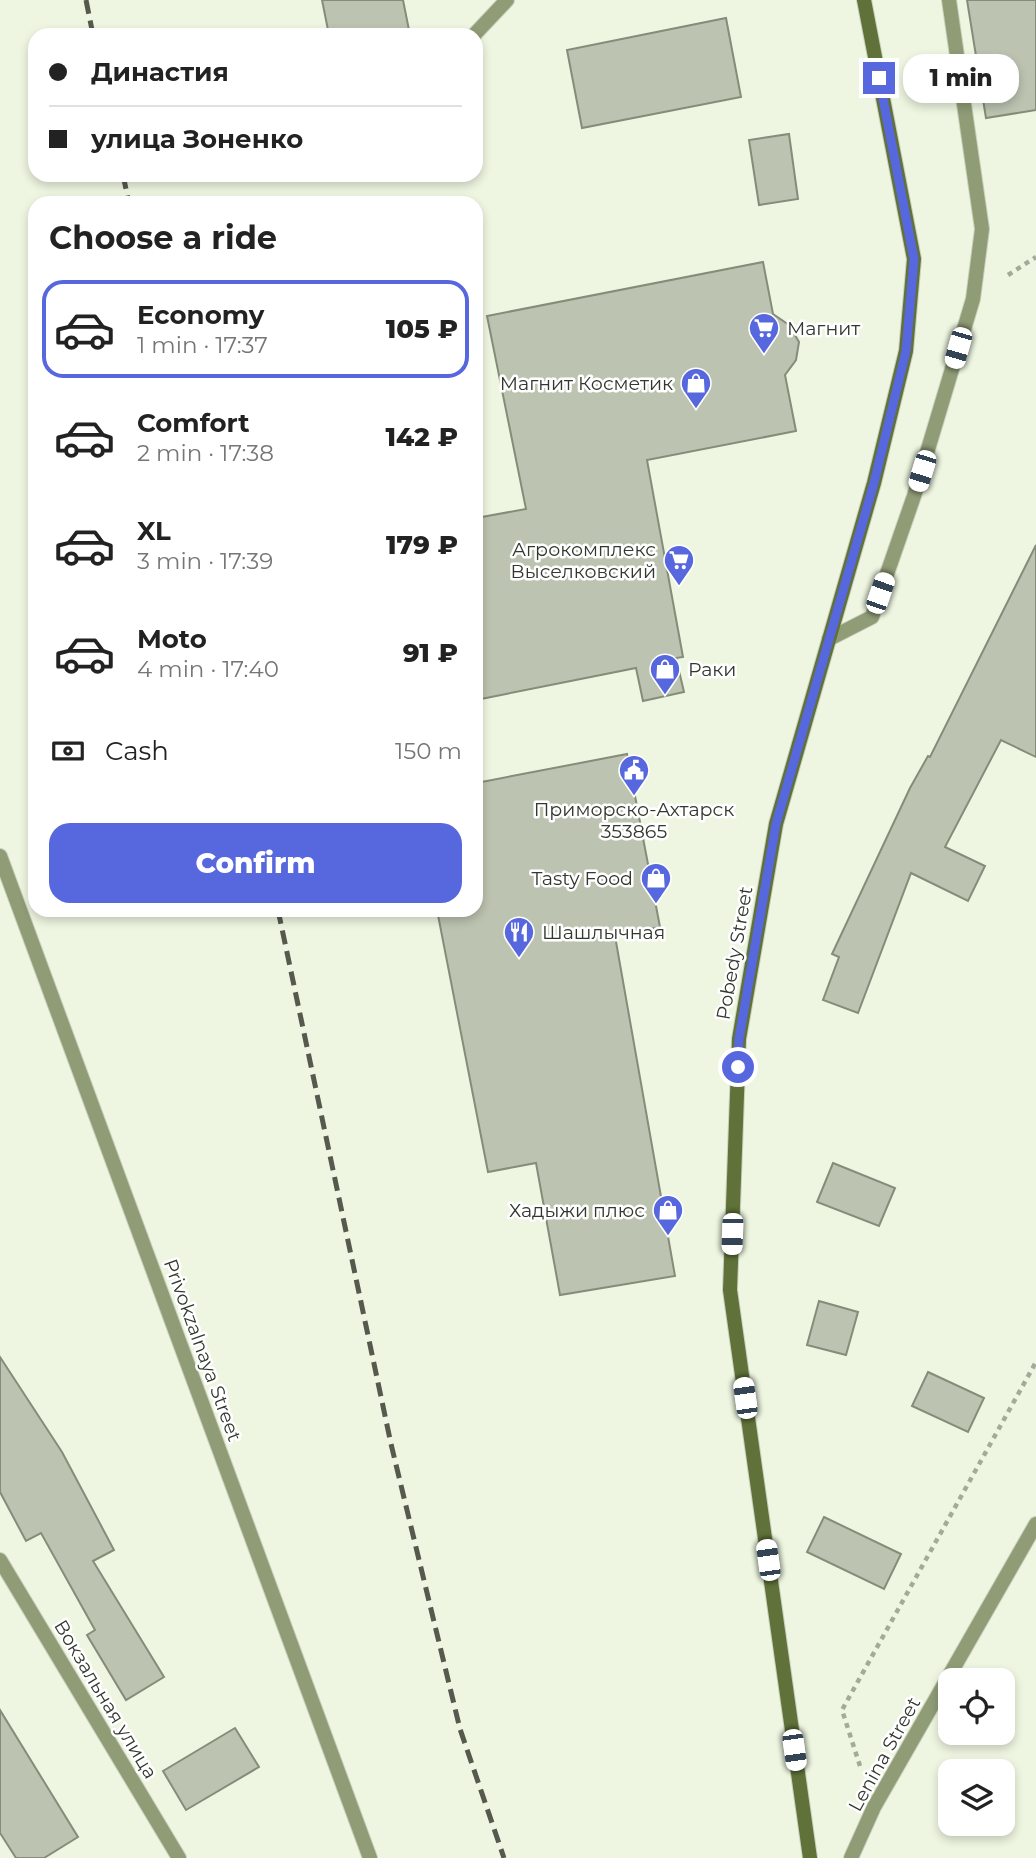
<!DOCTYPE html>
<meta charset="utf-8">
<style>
:root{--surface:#fff;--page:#f6f6f6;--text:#222;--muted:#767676;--line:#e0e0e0;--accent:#5767de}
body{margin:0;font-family:Montserrat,sans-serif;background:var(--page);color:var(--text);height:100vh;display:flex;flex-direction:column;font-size:26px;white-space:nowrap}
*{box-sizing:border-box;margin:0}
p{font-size:23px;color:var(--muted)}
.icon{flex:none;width:38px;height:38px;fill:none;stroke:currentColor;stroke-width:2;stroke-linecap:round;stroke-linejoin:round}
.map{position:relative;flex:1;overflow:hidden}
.sheet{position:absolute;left:28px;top:196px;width:455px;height:721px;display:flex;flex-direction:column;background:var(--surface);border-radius:21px;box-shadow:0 4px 10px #0003}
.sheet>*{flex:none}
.hud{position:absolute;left:28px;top:28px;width:455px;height:154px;border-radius:21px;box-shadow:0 4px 10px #0003;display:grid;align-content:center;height:154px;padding:0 21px;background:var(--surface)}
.buttons{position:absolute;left:938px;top:1668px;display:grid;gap:14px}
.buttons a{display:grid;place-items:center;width:77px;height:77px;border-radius:14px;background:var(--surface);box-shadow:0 4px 10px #0003;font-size:35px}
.end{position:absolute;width:32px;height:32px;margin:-16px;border:9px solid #5767de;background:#fff;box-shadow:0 0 0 4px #fff}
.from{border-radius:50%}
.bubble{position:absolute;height:49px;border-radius:21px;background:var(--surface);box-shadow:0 4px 10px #0003;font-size:23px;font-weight:800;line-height:49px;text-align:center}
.car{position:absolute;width:21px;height:42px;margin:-21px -10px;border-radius:9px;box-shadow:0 0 5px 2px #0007;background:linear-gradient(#fff 24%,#345 0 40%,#fff 0 76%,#345 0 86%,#fff 0)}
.hud b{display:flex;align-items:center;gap:24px;height:66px;font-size:26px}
.hud b+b{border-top:2px solid var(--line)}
.hud i{width:18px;height:18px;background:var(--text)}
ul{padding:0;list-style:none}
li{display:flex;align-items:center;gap:21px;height:98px;margin:0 14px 10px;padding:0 7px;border:4px solid transparent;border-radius:21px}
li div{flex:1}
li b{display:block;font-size:26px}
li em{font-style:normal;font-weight:800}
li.selected{border-color:var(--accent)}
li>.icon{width:63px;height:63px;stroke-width:1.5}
h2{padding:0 21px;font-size:32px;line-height:84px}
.pay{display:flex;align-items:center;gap:18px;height:77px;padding:0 21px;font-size:26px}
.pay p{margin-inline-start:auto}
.cta{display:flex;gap:14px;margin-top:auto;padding:14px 21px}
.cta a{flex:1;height:80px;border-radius:21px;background:var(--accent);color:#fff;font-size:28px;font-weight:800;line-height:80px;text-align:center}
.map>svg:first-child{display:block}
</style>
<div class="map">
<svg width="1036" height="1858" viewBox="0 0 1036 1858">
<rect width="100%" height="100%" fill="#eef6e1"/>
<g fill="#bcc3b0" stroke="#858c7a" stroke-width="2">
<polygon points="322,0 403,0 410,35 329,35"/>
<polygon points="967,0 1036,0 1036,110 986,118"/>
<polygon points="726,18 741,97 582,128 567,50"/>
<polygon points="789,134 798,199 759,205 749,140"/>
<polygon points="763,262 773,314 789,325 799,342 796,360 785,375 796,431 647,460 683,657 676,658 684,692 643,701 636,668 476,700 476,518 526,509 487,316"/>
<polygon points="1036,545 1036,757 1001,740 945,847 985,866 968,901 911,873 858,1013 823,1000 839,957 832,954 910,788 928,756 930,757"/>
<polygon points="627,754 660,927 615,936 675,1276 560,1295 536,1163 488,1172 437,910 476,910 476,783"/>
<polygon points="833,1163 895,1188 879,1226 817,1202"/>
<polygon points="819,1301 858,1312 846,1355 807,1345"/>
<polygon points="0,1357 62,1452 114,1550 93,1561 164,1677 126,1700 87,1635 95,1630 41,1533 26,1541 0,1492"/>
<polygon points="928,1372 984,1398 968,1432 912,1406"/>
<polygon points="824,1517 901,1554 884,1589 807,1552"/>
<polygon points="0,1710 78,1837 44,1858 16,1858 0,1833"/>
<polygon points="235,1728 259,1767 186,1810 163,1771"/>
</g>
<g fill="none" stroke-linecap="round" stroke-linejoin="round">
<g stroke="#c9d0bd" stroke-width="16">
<g id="lane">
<polyline points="474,35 507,0"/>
<polyline points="829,639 872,617 914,496 973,299 982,229 949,0"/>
</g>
</g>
<g stroke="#c9d0bd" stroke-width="16">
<g id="street">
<polyline points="0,856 370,1858"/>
<polyline points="0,1560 179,1858"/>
<polyline points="851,1858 874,1807 1036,1524"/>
</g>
</g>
<g stroke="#c9d0bd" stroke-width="16">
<polyline id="secondary" points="810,1858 730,1290 739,1039 776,824 874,483 906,351 914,259 864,0"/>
</g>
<g stroke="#a4aa9a" stroke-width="4.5" stroke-dasharray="5 5" stroke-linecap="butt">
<polyline points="1008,275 1036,257"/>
<polyline points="860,1766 842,1710 1036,1362"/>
</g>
<use href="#lane" stroke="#8f9c76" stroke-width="14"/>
<use href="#street" stroke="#8f9c76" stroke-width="14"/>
<use href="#secondary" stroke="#607239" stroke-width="14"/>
<g stroke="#55594e" stroke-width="5" stroke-dasharray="14 7" stroke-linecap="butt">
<polyline points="86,0 93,35"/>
<polyline points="123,175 129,203"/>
<polyline points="278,910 391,1444 460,1729 504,1858"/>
</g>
</g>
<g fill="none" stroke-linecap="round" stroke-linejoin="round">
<polyline stroke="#5767de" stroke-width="9" points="738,1067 739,1039 776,824 874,483 906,351 914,259 879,78"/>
</g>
<defs>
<g id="supermarket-pin" transform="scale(1.575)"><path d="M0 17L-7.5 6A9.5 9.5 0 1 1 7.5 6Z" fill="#5767de" stroke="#fff"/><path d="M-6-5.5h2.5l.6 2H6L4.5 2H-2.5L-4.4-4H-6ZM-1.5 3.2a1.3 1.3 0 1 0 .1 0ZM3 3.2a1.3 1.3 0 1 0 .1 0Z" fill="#fff"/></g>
<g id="shop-pin" transform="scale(1.575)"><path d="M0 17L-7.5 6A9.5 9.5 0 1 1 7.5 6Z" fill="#5767de" stroke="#fff"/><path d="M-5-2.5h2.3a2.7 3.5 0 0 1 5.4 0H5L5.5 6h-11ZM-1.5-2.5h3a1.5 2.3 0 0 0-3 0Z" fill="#fff"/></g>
<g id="civic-pin" transform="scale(1.575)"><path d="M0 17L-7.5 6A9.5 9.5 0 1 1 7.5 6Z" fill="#5767de" stroke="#fff"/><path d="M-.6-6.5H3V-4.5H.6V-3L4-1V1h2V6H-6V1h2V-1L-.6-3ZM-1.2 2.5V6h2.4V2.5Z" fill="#fff"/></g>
<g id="restaurant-pin" transform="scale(1.575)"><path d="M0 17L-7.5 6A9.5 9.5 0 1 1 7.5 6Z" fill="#5767de" stroke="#fff"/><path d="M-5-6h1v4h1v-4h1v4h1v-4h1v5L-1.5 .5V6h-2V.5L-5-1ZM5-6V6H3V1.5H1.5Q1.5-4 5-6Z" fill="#fff"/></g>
</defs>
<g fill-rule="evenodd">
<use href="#supermarket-pin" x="764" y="328"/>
<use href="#shop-pin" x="696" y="383"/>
<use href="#supermarket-pin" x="679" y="560"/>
<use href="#shop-pin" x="665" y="669"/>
<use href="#civic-pin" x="634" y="770"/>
<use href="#shop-pin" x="656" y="878"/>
<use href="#restaurant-pin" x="519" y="932"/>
<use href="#shop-pin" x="668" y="1210"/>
</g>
<g text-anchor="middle" stroke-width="5" stroke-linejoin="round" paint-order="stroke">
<g font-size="19" fill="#34372f" stroke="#fff" text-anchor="end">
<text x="787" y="335" text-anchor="start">Магнит</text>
<text x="673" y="390">Магнит Косметик</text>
<text x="656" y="556">Агрокомплекс<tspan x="656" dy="22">Выселковский</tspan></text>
<text x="688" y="676" text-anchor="start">Раки</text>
<text x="634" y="816" text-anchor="middle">Приморско-Ахтарск<tspan x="634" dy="22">353865</tspan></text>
<text x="633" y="885">Tasty Food</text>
<text x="542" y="939" text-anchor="start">Шашлычная</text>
<text x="645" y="1217">Хадыжи плюс</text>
</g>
<g font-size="19" fill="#34372f" stroke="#fff">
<text transform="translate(734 953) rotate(-80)" y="7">Pobedy Street</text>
<text transform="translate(203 1350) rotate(70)" y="7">Privokzalnaya Street</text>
<text transform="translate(106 1699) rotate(59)" y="7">Вокзальная улица</text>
<text transform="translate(884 1754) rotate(-61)" y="7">Lenina Street</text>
</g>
</g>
</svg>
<div class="buttons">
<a><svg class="icon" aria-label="locate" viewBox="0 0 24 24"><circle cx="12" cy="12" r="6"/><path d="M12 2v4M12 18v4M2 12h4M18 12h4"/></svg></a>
<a><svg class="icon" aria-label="layers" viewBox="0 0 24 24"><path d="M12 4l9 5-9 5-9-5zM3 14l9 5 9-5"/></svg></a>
</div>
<i class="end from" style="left:738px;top:1067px"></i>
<i class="end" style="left:879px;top:78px"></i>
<div class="bubble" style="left:903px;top:54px;width:116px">1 min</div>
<i class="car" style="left:958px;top:348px;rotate:196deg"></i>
<i class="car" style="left:922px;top:471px;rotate:197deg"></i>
<i class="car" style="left:880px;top:593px;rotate:19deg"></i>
<i class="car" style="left:732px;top:1234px;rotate:182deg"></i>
<i class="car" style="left:745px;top:1398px;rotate:352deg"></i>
<i class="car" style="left:768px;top:1560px;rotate:352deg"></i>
<i class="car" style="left:794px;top:1750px;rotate:172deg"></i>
<div class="hud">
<b><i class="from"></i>Династия</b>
<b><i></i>улица Зоненко</b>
</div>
<section class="sheet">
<h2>Choose a ride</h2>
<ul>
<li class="selected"><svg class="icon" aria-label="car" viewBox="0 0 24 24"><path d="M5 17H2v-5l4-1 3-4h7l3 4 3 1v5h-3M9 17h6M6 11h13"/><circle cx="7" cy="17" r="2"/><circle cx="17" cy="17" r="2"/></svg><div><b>Economy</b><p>1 min · 17:37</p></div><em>105 ₽</em></li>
<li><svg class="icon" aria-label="car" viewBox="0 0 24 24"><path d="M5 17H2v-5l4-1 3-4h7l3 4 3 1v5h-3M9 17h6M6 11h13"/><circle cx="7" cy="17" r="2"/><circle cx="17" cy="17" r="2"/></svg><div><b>Comfort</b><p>2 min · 17:38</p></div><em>142 ₽</em></li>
<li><svg class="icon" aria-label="car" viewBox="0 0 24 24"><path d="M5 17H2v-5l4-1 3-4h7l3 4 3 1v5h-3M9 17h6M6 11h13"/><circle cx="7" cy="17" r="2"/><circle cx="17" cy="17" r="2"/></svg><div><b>XL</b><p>3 min · 17:39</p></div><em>179 ₽</em></li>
<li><svg class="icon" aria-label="car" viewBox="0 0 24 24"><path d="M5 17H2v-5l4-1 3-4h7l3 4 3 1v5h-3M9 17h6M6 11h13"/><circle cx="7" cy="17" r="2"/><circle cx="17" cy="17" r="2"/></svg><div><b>Moto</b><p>4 min · 17:40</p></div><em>91 ₽</em></li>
</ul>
<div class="pay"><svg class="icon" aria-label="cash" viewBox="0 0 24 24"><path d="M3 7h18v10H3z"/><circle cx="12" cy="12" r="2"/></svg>Cash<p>150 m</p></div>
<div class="cta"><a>Confirm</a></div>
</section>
</div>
